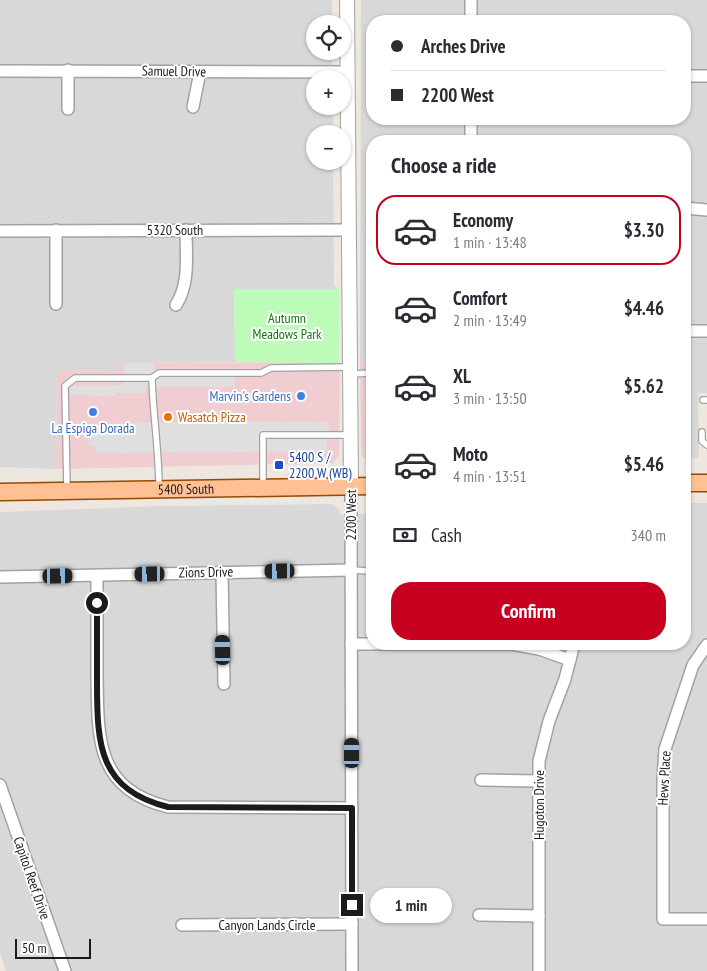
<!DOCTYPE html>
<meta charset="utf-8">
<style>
:root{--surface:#fff;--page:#f7f7f7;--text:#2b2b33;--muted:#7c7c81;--line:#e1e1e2;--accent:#c6001e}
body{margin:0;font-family:"PT Sans Narrow",sans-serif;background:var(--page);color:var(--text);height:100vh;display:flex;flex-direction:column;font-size:19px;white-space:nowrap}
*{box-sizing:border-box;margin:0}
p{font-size:16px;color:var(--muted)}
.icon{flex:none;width:28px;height:28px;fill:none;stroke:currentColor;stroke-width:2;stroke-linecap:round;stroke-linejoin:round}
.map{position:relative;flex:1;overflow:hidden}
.side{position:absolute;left:366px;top:135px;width:325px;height:515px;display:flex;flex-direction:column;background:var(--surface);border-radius:20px;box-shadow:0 1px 4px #0004}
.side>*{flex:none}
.top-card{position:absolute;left:366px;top:15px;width:325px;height:110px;border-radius:20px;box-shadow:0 1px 4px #0004;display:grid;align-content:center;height:110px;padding:0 25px;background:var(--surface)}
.fabs{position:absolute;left:306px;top:15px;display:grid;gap:10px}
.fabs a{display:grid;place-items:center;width:45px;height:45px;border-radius:50%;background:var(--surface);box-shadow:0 1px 4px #0004;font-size:25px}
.scale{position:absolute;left:15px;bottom:12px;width:76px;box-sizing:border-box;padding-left:5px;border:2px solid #1b1b1b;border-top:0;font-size:14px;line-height:18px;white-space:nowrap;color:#1b1b1b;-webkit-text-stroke:4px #fff;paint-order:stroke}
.end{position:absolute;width:22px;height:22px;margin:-11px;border:6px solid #1b1b1b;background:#fff;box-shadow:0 0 0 2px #fff}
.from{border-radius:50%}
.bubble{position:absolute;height:35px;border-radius:18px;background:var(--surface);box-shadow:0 1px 4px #0004;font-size:16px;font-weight:600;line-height:35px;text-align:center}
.car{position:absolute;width:15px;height:30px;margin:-15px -8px;border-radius:6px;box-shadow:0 0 4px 1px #0007;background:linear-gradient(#222 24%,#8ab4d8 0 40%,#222 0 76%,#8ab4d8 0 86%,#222 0)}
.top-card b{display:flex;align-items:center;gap:18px;height:48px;font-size:19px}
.top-card b+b{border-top:1px solid var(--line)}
.top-card i{width:12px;height:12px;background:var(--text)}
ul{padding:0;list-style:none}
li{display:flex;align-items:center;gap:15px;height:70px;margin:0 10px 8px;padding:0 15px;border:2px solid transparent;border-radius:20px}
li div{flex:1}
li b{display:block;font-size:19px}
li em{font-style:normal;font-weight:600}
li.current{border-color:var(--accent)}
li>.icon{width:45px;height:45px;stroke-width:1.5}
h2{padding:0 25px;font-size:22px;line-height:60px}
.pay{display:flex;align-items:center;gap:12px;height:55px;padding:0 25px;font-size:19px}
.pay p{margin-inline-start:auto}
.action{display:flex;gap:10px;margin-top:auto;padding:10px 25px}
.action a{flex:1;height:58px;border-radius:20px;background:var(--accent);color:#fff;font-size:20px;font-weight:600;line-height:58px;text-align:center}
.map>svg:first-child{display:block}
</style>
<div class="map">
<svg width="707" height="971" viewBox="0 0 707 971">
<rect width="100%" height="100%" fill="#ede7e0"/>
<g fill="#d9d8d8" fill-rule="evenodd">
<polygon points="0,0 332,0 332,24 315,24 315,51 332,51 333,79 315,79 315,106 333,106 333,134 315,134 315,161 333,161 334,286 339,289 234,289 235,362 120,363 120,371 57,370 56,469 0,467"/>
<path d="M361,0h346v393h-9l1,65 -14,1v-318h-313v221h-12zM372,21h313v98h-313z"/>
<polygon points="685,503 707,503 707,971 6,971 0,953 0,512 163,506 333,504 338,508 340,515 366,514 366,590 372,591 372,644 685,644"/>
</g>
<g fill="#f0cdd1">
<polygon points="340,362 339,455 333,463 56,469 57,370 119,371 120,363"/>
<polygon points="360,362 372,362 372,463 363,458 361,453"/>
<polygon points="372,508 372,591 366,591 366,514"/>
</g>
<polygon fill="#bdfbb9" points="234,289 339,289 339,363 235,362"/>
<g fill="#dfdfdf">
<polygon points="124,363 154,363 154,376 235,376 235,387 146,387 146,393 116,393 115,396 70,395 70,386 124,385"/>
<polygon points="223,421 329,422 329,429 327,430 327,451 96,453 95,446 89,446 88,424"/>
</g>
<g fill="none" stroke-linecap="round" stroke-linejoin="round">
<g stroke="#a2a2a2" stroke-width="8">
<g id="service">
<polyline points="350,374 372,373"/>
<path d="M152,378c1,37 7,73 7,110"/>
<polyline points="703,400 707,400"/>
<polyline points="702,432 702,441 707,445"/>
<polyline points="263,485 263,435 351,435"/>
<polyline points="67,488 65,386 75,378 152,378 159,373 261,373 271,368 350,367"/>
<polyline points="351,570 370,571"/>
</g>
</g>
<g stroke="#a2a2a2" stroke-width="14">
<g id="minor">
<polyline points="471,21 471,0"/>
<polyline points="68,70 68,109"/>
<polyline points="0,71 348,72"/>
<polyline points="685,76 707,76"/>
<polyline points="193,107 200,72"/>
<polyline points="471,141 471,119"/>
<polyline points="685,208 707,210"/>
<polyline points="0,231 349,230"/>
<polyline points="56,304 56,230"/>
<path d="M176,305c14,-22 10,-50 10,-75"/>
<polyline points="685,331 707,331"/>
<polyline points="351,486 352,971"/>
<polyline points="222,572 224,684"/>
<path d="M97,575c0,33 0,66 0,100 1,63 -2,114 71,132l184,1"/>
<polyline points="0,577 351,570"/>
<polyline points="351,644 511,644 539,649 570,660"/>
<polyline points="707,645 693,665 665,749 663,780 663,919 707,919"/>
<polyline points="481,780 539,781"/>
<polyline points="0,785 65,971"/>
<polyline points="479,915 539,916"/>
<polyline points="182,925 352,924"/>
<polyline points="539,971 539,761 549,721 565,679 574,644"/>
</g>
</g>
<g stroke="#a2a2a2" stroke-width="16">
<polyline id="tertiary" points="347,0 351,486"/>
</g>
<g stroke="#924b00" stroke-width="19">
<g id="primary">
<polyline points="685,483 707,483"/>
<path id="s1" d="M0,492l372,-6"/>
</g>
</g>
<use href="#service" stroke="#fff" stroke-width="5.5"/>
<use href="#minor" stroke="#fff" stroke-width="11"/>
<use href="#tertiary" stroke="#fff" stroke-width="14"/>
<use href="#primary" stroke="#ffc093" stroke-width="16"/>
</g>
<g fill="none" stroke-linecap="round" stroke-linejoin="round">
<path stroke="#1b1b1b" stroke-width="6" d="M97,603c0,27 0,53 0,80 0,62 2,107 71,124l184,1v97"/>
</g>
<g fill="#3f7fe0" stroke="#fff" stroke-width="2">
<circle cx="301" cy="396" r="5"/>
<circle cx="93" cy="412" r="5"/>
</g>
<circle fill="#e8710a" stroke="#fff" stroke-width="2" cx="168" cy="417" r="5"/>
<rect fill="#1a4fb4" stroke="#fff" stroke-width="2" x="274" y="460" width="10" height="10" rx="2.5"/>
<g text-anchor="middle" stroke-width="4" stroke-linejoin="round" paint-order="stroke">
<g font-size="14" fill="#1b1b1b" stroke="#fff">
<text transform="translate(174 71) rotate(1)" y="5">Samuel Drive</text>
<text x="175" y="235">5320 South</text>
<text dy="5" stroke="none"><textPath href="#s1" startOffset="186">5400 South</textPath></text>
<text transform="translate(351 515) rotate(-90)" y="5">2200 West</text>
<text transform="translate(206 572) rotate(-1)" y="5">Zions Drive</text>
<text transform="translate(664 778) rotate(-87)" y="5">Hews Place</text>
<text transform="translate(539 805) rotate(-90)" y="5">Hugoton Drive</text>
<text transform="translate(32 878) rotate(71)" y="5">Capitol Reef Drive</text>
<text x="267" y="930">Canyon Lands Circle</text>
</g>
<g font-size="14" fill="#0e7b06" stroke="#fff">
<text x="287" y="323">Autumn<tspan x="287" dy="16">Meadows Park</tspan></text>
</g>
<g font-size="14" fill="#366cbe" stroke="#fff" text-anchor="end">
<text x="291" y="401">Marvin's Gardens</text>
<text x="93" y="433" text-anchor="middle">La Espiga Dorada</text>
</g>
<g font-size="14" fill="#c56008" stroke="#fff" text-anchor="start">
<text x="178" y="422">Wasatch Pizza</text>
</g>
<g font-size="14" fill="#164399" stroke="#fff" text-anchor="start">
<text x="289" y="462">5400 S /<tspan x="289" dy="16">2200 W (WB)</tspan></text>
</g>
</g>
</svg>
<div class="fabs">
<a><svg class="icon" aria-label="locate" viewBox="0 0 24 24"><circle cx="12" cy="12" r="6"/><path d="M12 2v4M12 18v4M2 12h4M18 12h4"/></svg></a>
<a>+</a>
<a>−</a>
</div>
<div class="scale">50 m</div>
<i class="end from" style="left:97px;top:603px"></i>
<i class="end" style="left:352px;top:905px"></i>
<div class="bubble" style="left:370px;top:888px;width:82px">1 min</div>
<i class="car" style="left:280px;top:571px;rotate:269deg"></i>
<i class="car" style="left:150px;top:574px;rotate:269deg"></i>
<i class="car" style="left:58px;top:576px;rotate:89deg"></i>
<i class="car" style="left:223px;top:650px;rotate:359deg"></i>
<i class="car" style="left:352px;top:753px;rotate:0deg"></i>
<div class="top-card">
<b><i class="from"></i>Arches Drive</b>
<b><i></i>2200 West</b>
</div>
<section class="side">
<h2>Choose a ride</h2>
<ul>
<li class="current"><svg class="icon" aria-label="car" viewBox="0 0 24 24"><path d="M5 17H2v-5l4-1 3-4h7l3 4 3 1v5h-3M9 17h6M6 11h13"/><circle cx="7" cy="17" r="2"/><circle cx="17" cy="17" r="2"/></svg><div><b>Economy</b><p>1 min · 13:48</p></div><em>$3.30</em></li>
<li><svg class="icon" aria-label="car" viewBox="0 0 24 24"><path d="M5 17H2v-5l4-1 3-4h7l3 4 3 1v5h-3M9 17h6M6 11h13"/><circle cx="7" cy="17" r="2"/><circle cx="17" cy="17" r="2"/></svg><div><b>Comfort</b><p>2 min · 13:49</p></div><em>$4.46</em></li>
<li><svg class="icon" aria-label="car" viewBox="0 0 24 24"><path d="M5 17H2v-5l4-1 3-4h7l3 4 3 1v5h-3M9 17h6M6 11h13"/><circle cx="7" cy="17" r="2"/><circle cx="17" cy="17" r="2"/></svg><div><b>XL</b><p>3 min · 13:50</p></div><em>$5.62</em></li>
<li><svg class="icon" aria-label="car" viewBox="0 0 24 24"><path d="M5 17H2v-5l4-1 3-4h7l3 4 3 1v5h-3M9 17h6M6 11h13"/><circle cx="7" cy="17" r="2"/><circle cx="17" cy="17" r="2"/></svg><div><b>Moto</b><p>4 min · 13:51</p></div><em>$5.46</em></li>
</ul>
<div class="pay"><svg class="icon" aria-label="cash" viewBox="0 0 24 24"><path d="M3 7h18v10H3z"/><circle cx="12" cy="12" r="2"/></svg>Cash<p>340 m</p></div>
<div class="action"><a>Confirm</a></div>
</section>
</div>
